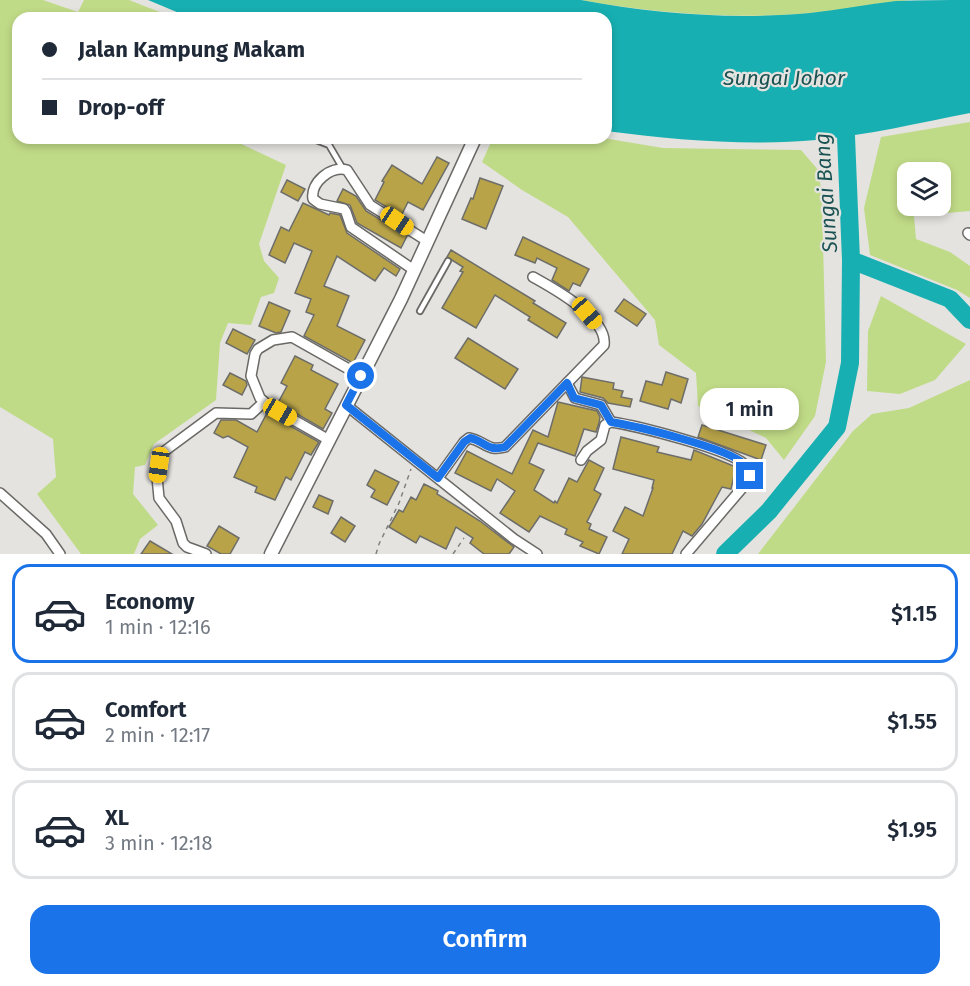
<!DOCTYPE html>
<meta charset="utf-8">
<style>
:root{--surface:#fff;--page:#f2f2f3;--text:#1f2937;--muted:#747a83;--line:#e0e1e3;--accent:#1a73e8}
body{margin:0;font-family:"Fira Sans",sans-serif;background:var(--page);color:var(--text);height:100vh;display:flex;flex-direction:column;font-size:22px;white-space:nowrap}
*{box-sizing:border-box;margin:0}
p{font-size:20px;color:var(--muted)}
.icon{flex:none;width:33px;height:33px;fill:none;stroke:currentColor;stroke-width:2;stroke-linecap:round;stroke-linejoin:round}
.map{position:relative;height:554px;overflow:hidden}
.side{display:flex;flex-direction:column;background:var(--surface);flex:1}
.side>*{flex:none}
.banner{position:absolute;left:12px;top:12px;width:600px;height:132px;border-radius:18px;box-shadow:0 3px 9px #0003;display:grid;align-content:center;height:132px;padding:0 30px;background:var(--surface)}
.fabs{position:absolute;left:897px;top:162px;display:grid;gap:12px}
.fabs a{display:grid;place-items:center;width:54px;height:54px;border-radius:12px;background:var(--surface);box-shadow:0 3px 9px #0003;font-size:30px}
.end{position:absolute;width:27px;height:27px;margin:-14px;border:8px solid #1a73e8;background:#fff;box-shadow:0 0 0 3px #fff}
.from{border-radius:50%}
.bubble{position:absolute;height:42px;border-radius:18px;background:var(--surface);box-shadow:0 3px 9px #0003;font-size:20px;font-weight:600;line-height:42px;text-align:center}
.car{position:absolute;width:18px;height:36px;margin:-18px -9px;border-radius:8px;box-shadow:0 0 4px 2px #0007;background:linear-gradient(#f5c518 24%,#345 0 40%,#f5c518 0 76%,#345 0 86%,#f5c518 0)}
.banner b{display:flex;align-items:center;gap:21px;height:57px;font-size:22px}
.banner b+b{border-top:2px solid var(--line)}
.banner i{width:15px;height:15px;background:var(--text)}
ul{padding:10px 0 0;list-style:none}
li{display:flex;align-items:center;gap:18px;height:99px;margin:0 12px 9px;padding:0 18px;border:3px solid var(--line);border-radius:18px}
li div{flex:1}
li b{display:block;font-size:22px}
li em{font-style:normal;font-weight:600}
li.selected{border-color:var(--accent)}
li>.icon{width:54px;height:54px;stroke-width:1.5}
.cta{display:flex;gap:12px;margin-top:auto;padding:12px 30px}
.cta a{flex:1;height:69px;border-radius:18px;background:var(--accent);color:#fff;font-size:24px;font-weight:600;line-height:69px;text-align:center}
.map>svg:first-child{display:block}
</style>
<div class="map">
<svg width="970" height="554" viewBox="0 0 970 554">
<rect width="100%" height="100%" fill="#e4e3df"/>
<g fill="#c0db87" fill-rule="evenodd">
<polygon points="0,0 43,0 78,12 84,0 129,0 175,18 18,18 18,138 239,138 237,142 286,165 259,244 264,261 279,278 274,293 261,297 251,325 228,323 220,343 216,400 154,444 145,465 135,467 133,494 158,525 140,539 134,554 81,554 37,494 56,477 53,439 0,407"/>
<path d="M581,0h330c-33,3 -67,10 -100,13 -72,7 -159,0 -230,-13z"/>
<path d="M970,122v89l-56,5 2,23 34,13 20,14v32l-13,-8 -87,-35 -6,-47 17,-71zM908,172h32v34h-32z"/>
<polygon points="493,138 603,138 663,148 801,150 819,171 822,202 826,362 815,416 784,460 766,438 698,406 696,373 659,345 655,320 568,217 522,190 482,162"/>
<polygon points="881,296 966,344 935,380 900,394 867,391 868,331"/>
<polygon points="970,380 970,554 758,554 853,431 872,414 909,408"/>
</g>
<path fill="#17afb1" d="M148,0h433c74,14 154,20 229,13 29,-3 58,-9 86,-12 25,-1 50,-1 74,-1v113c-51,10 -102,22 -154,27 -69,6 -141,0 -210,-9v-113h-415z"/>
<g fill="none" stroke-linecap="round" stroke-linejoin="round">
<g stroke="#17afb1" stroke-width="18">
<polyline points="841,112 846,136 851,260 950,299 970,320"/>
<polyline points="725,554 769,511 837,427 850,363 851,260"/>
</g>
</g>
<g fill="#b8a349" stroke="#6d6d69" stroke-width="1.5">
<polygon points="437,157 449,163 423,210 408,202 401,216 375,200 384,182 382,181 392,165 422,184"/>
<polygon points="480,178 503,186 486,229 462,219 471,198 473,199"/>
<polygon points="287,180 305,189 298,201 281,192"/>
<polygon points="343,189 356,196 366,211 407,236 401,248 357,223 350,205 337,201"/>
<polygon points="303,203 329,215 330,213 340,215 347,233 400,269 396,276 384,268 375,281 337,256 324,286 349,296 337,326 365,340 353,363 304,336 314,315 306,312 311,299 295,293 312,251 294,243 285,263 269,255 281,227 289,231"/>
<polygon points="523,237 589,269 580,286 573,283 569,291 552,280 557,268 537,258 535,263 515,255"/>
<polygon points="451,250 535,301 533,303 566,323 557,338 528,320 530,317 495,295 476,328 442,308 463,272 460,271 463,267 447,257"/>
<polygon points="624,299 646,314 637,326 615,311"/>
<polygon points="269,302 290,311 281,332 276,333 259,326"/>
<polygon points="233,329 255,340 247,354 226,343"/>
<polygon points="468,338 518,369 505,389 455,358"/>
<polygon points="295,356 313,365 311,370 338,384 325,409 332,413 323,429 278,403 287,386 281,383"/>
<polygon points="666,372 688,379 681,403 671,399 668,409 640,401 646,381 662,385"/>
<polygon points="230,373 246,381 247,385 242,395 223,385"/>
<polygon points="582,377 614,383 613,389 623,391 621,397 632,399 630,407 608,403 603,398 580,392"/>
<polygon points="558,402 597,411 600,417 599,423 596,432 584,429 575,456 538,443 529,463 544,470 534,490 554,503 555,501 557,503 569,478 577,482 589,460 604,468 594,490 601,494 587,522 591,524 589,529 607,537 599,554 580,546 583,542 565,534 567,529 540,516 529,532 500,513 515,491 497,479 491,491 455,473 467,451 512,474 533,430 548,437"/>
<polygon points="267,413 319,442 311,455 305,452 291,480 286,477 275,500 255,492 257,487 234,477 248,447 228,436 223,438 214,433 221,420 236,420 257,432"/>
<polygon points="702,425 766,445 761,460 698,437"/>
<polygon points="621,437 659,447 657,452 691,460 694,450 736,467 731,489 722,487 702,524 692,536 683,531 672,554 622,554 629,539 613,531 625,507 643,516 653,488 652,488 654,480 613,469"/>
<polygon points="375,470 399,482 387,505 371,497 375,490 367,485"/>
<polygon points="424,484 438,491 437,494 480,521 514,547 509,554 484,554 470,543 473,538 456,527 446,549 420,536 416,543 389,527 399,510 403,512 411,497 416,500"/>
<polygon points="319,495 333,501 328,514 313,507"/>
<polygon points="341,517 355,526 345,542 331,533"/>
<polygon points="219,526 239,538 230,554 221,554 207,546"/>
<polygon points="150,541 172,554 141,554"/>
</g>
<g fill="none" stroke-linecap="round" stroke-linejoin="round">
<g stroke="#6a6966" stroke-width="8">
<g id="service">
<polyline points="311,138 329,145 343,169"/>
<polyline points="420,311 448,261"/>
</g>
</g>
<g stroke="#6a6966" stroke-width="12">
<g id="minor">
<polyline points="968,233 970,235"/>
<path d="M414,270l-63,-43 -5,-15 -2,-3 -24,-5 -7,-5c-3,-16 18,-34 34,-29l23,35 57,36"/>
<polyline points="567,383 575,398 601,405 611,422"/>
<polyline points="346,405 514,539 537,554"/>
<polyline points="329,440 269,406 260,398 251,376 255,354 258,349 273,340 292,337 361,376"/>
<path d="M581,460l6,-9 14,-11 4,-15 6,-3c22,3 125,28 136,45 5,7 0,13 -4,20l-57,67"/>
<path d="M438,478l26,-36 5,-4c16,3 18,14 36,9l99,-102c4,-27 -51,-57 -71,-68"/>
<polyline points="0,493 46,534 60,554"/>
<polyline points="206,554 187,547 183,543 176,521 159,498 157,477 158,465 162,454 166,450 216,413 251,414 264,402"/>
</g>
</g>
<g stroke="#6a6966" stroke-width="15">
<polyline id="tertiary" points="271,554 401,299 475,138"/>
</g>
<g stroke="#81817e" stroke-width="1.5" stroke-dasharray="4.5 4.5" stroke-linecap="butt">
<polyline points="376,554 379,544 399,503 411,469"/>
<polyline points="453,554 464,538"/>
</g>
<use href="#service" stroke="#fff" stroke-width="4.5"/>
<use href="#minor" stroke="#fff" stroke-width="9"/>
<use href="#tertiary" stroke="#fff" stroke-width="12"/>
</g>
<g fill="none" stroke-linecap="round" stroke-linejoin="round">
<path stroke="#1a73e8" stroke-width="8" d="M361,376l-15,29 92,73 26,-36 6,-4c15,3 17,14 35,9l62,-64 7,15 27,7 10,17c25,4 117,26 133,42 4,3 5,7 6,12"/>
</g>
<g text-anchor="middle" stroke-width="4.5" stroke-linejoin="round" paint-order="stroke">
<g font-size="21" font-style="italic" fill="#1a5253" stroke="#e4e3df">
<text x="784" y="85">Sungai Johor</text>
<text transform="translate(826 193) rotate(-94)" y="7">Sungai Bang</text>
</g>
</g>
</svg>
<div class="fabs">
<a><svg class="icon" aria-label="layers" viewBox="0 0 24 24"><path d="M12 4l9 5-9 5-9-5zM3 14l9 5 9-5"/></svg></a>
</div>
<i class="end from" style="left:361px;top:376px"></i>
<i class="end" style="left:750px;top:476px"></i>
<div class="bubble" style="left:700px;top:388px;width:99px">1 min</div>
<i class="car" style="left:397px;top:221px;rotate:124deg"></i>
<i class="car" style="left:587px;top:313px;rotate:139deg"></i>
<i class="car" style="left:280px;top:412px;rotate:120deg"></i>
<i class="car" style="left:159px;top:465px;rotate:188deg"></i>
<div class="banner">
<b><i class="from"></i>Jalan Kampung Makam</b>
<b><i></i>Drop-off</b>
</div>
</div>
<section class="side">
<ul>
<li class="selected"><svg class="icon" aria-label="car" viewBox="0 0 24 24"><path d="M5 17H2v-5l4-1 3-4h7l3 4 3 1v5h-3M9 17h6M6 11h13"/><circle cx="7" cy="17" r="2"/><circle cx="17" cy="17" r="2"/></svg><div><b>Economy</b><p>1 min · 12:16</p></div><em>$1.15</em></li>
<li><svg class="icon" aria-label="car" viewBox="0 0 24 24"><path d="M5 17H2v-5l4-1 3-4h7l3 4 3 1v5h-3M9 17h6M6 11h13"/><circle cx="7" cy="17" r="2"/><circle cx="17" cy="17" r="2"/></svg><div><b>Comfort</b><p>2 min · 12:17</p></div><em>$1.55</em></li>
<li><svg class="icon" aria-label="car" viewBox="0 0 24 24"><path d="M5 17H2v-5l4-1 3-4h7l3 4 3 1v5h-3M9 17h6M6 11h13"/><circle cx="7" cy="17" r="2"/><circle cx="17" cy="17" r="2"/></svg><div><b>XL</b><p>3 min · 12:18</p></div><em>$1.95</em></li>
</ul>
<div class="cta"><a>Confirm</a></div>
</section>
